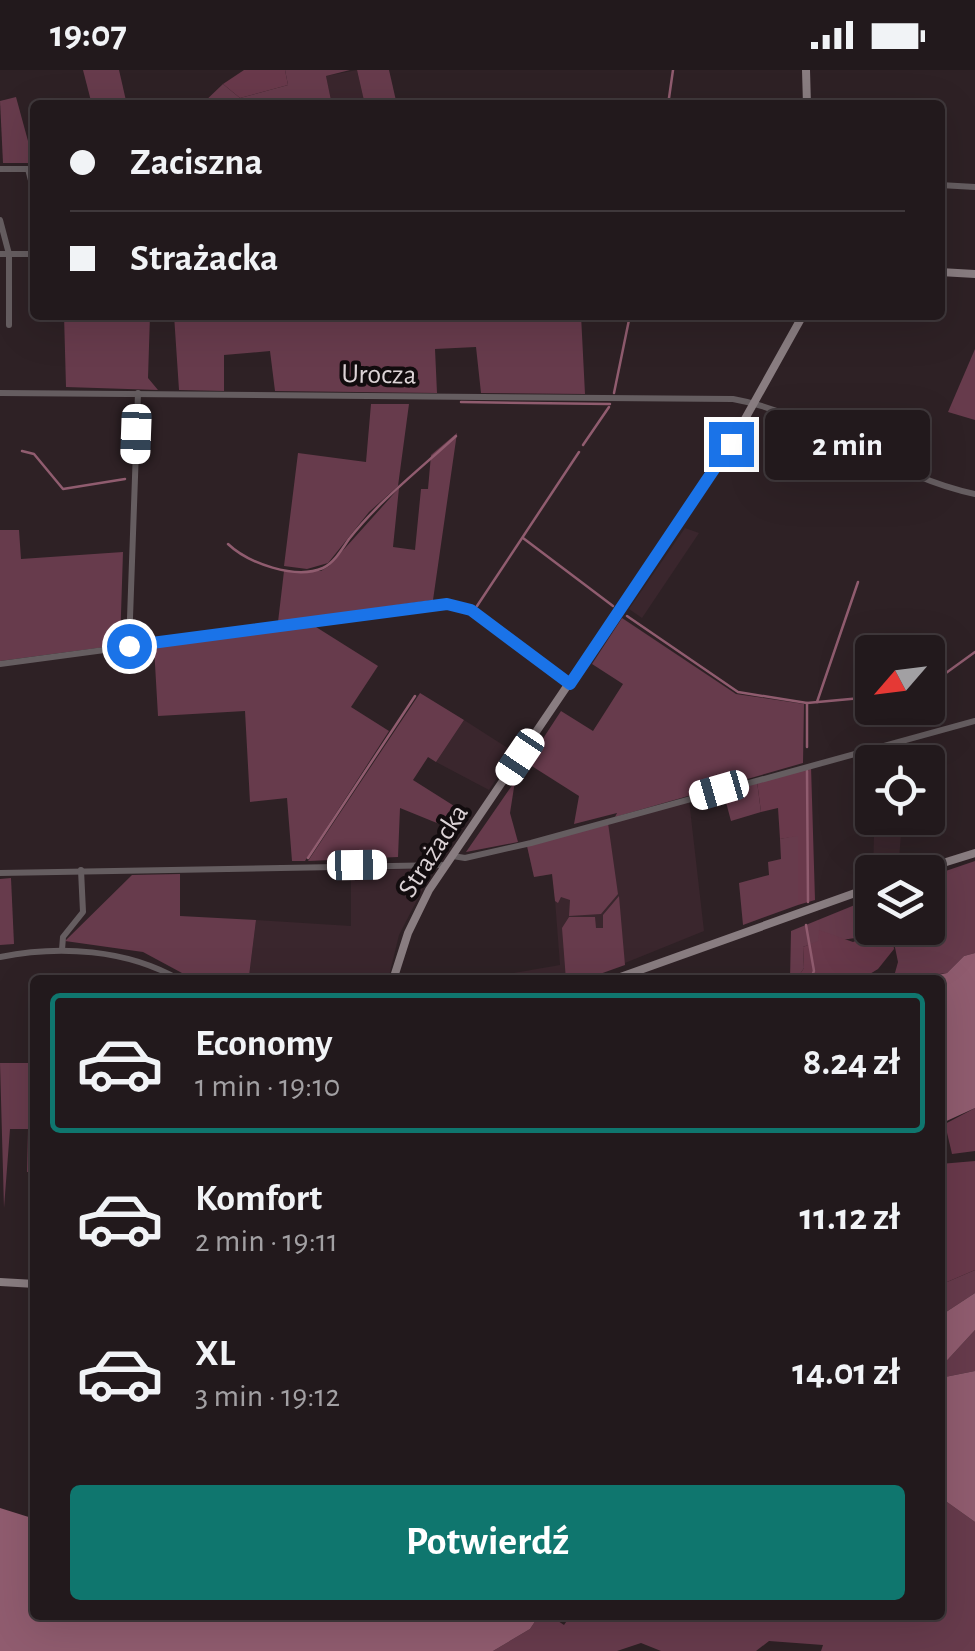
<!DOCTYPE html>
<html lang="pl">
<meta charset="utf-8">
<style>
:root{--surface:#22191c;--page:#2e2629;--text:#f1f3f6;--muted:#a2a0a3;--line:#3f383b;--accent:#0f766e}
body{margin:0;font-family:"Alegreya Sans",sans-serif;background:var(--page);color:var(--text);height:100vh;display:flex;flex-direction:column;font-size:38px;white-space:nowrap}
*{box-sizing:border-box;margin:0}
p{font-size:32px;color:var(--muted)}
.icon{flex:none;width:55px;height:55px;fill:none;stroke:currentColor;stroke-width:2;stroke-linecap:round;stroke-linejoin:round}
.map{position:relative;flex:1;overflow:hidden}
.drawer{position:absolute;left:30px;top:905px;width:915px;height:645px;display:flex;flex-direction:column;background:var(--surface);border-radius:10px;box-shadow:0 10px 40px #0002,0 0 0 2px var(--line)}
.drawer>*{flex:none}
.banner{position:absolute;left:30px;top:30px;width:915px;height:220px;border-radius:10px;box-shadow:0 10px 40px #0002,0 0 0 2px var(--line);display:grid;align-content:center;height:220px;padding:0 40px;background:var(--surface)}
.needle{width:65px;rotate:242deg}
.buttons{position:absolute;left:855px;top:565px;display:grid;gap:20px}
.buttons a{display:grid;place-items:center;width:90px;height:90px;border-radius:10px;background:var(--surface);box-shadow:0 10px 40px #0002,0 0 0 2px var(--line);font-size:50px}
.end{position:absolute;width:45px;height:45px;margin:-22px;border:12px solid #1a73e8;background:#fff;box-shadow:0 0 0 5px #fff}
.from{border-radius:50%}
.bubble{position:absolute;height:70px;border-radius:10px;background:var(--surface);box-shadow:0 10px 40px #0002,0 0 0 2px var(--line);font-size:32px;font-weight:700;line-height:70px;text-align:center}
.car{position:absolute;width:30px;height:60px;margin:-30px -15px;border-radius:12px;box-shadow:0 0 8px 2px #0007;background:linear-gradient(#fff 24%,#345 0 40%,#fff 0 76%,#345 0 86%,#fff 0)}
.banner b{display:flex;align-items:center;gap:35px;height:95px;font-size:38px}
.banner b+b{border-top:2px solid var(--line)}
.banner i{width:25px;height:25px;background:var(--text)}
ul{padding:18px 0 0;list-style:none}
li{display:flex;align-items:center;gap:30px;height:140px;margin:0 20px 15px;padding:0 20px;border:5px solid transparent;border-radius:10px}
li div{flex:1}
li b{display:block;font-size:38px}
li em{font-style:normal;font-weight:700}
li.current{border-color:var(--accent)}
li>.icon{width:90px;height:90px;stroke-width:1.5}
.action{display:flex;gap:20px;margin-top:auto;padding:20px 40px}
.action a{flex:1;height:115px;border-radius:10px;background:var(--accent);color:#fff;font-size:40px;font-weight:700;line-height:115px;text-align:center}
.status{display:flex;justify-content:space-between;align-items:center;height:70px;padding:0 50px;background:var(--surface);direction:ltr}
.status svg{height:28px;fill:currentColor}
.map>svg:first-child{display:block}
</style>
<div class="status"><b>19:07</b><svg viewBox="0 0 49 12"><path d="M0 12V9h3v3zM5 12V6h3v6zM10 12V3h3v9zM15 12V0h3v12zM26 1h20v11H26zM47 4h2v5h-2z"/></svg></div>
<div class="map">
<svg width="975" height="1581" viewBox="0 0 975 1581">
<rect width="100%" height="100%" fill="#2e2125"/>
<g fill="#3a262d">
<polygon points="357,0 365,35 332,35 326,6"/>
<polygon points="685,458 699,463 642,548 629,539"/>
<polygon points="464,650 514,682 489,720 436,692"/>
<polygon points="689,730 704,861 583,910 473,910 560,895 553,804 534,807 527,776"/>
<polygon points="901,764 898,802 873,802 874,765"/>
<polygon points="433,799 399,865 388,910 249,906 256,850 351,856 351,800"/>
</g>
<g fill="#673b4c">
<polygon points="83,0 119,0 127,35 92,35"/>
<polygon points="285,0 350,0 326,6 332,35 201,35 223,14 240,28 288,15"/>
<polygon points="357,0 389,0 397,35 365,35"/>
<polygon points="16,27 34,93 3,93 0,31"/>
<polygon points="64,245 150,245 148,308 158,320 66,317"/>
<polygon points="174,245 581,245 585,324 481,323 476,277 435,279 437,323 275,321 270,281 224,285 224,321 179,320"/>
<polygon points="975,279 975,350 948,342"/>
<polygon points="371,334 409,334 398,416 369,442 328,493 307,499 284,496 298,383 366,392"/>
<polygon points="457,363 433,530 278,552 284,501 321,501 329,496 399,418 393,477 415,480 421,419 428,419 431,385"/>
<polygon points="0,460 19,460 21,489 123,482 120,575 0,591"/>
<polygon points="622,548 736,624 804,634 803,693 615,747 617,743 574,754 579,726 527,693 561,641 593,661 623,614 592,594"/>
<polygon points="317,553 316,557 378,596 351,637 389,661 305,791 292,791 287,728 250,732 245,641 158,646 154,577"/>
<polygon points="420,623 464,650 436,692 428,687 413,710 470,746 459,762 400,738 398,787 308,791"/>
<polygon points="515,711 510,743 518,772 466,782"/>
<polygon points="757,711 761,742 731,751 723,721"/>
<polygon points="608,753 618,824 601,844 569,846 570,830 561,827 558,833 555,831 552,804 534,807 527,776"/>
<polygon points="798,765 798,835 743,855 739,813 769,805 768,792 781,789 780,769"/>
<polygon points="975,791 975,883 964,886 947,903 893,910 898,892 891,858 928,858 928,807"/>
<polygon points="180,804 180,846 256,850 249,906 307,910 195,910 143,882 65,871 132,805"/>
<polygon points="11,808 14,874 0,875 0,809"/>
<polygon points="619,826 625,895 583,910 566,910 562,858 569,847 595,847 596,858 603,858 603,845"/>
<path d="M872,828v30h13c-31,17 -52,7 -82,19l1,21 -8,12h-6l1,-49z"/>
<polygon points="35,940 35,1102 27,1102 28,1059 10,1059 4,1138 0,993 31,993"/>
<polygon points="975,1200 975,1223 940,1246 940,1215"/>
<polygon points="975,1260 975,1301 940,1308 940,1298"/>
<polygon points="940,1427 975,1452 975,1581 821,1581 823,1575 769,1571 756,1581 661,1581 641,1573 617,1581 493,1581 530,1559 538,1547 552,1547 564,1555 571,1545 940,1545"/>
</g>
<g fill="#69394b">
<polygon points="244,0 285,0 288,15 240,28 223,14"/>
<polygon points="811,696 815,830 798,835 798,766 780,769 778,738 761,742 757,711"/>
<polygon points="885,858 891,858 894,879 878,899 860,910 847,905 841,910 796,910 804,898 803,877 818,871 819,860 853,872"/>
<polygon points="975,1038 975,1081 952,1084 945,1054"/>
<polygon points="975,1091 975,1200 940,1215 940,1094"/>
</g>
<g fill="#905c6f">
<polygon points="975,883 975,1038 940,1054 940,910 914,910 947,903 964,886"/>
<polygon points="975,1223 975,1260 940,1298 940,1246"/>
<polygon points="975,1301 975,1452 940,1427 940,1308"/>
<polygon points="0,1438 35,1449 35,1545 554,1545 538,1547 530,1559 493,1581 0,1581"/>
</g>
<g fill="none" stroke-linecap="round" stroke-linejoin="round">
<g stroke="#905c6f" stroke-width="2.5">
<polyline points="668,35 673,0"/>
<polyline points="614,323 630,245"/>
<polyline points="461,332 610,334"/>
<polyline points="583,375 609,337"/>
<polyline points="22,381 34,384 63,419 125,409"/>
<polyline points="523,468 613,536"/>
<path d="M228,474c20,19 67,36 95,24 11,-5 19,-19 26,-29 31,-39 70,-69 107,-103"/>
<polyline points="477,536 579,382"/>
<polyline points="627,546 738,622 807,633"/>
<polyline points="928,616 975,582"/>
<polyline points="817,632 858,512"/>
<polyline points="807,677 807,633 872,627"/>
<polyline points="807,701 808,832"/>
<polyline points="308,788 415,626"/>
<polyline points="806,855 814,901 810,910"/>
</g>
<g stroke="#655d60" stroke-width="6">
<polyline points="0,99 35,99"/>
<polyline points="28,99 35,126"/>
<polyline points="940,115 975,117"/>
<polyline points="0,150 9,184 9,255"/>
<polyline points="0,184 35,184"/>
<path d="M0,323l733,6c85,15 157,78 242,95"/>
<polyline points="129,576 138,323"/>
<polyline points="0,594 447,534 471,541 570,613"/>
<polyline points="453,786 465,788 531,773 975,651"/>
<polyline points="0,803 446,795"/>
<polyline points="62,880 63,867 83,842 81,800"/>
<path d="M0,887c59,-12 127,-8 180,23"/>
</g>
<g stroke="#897d81" stroke-width="8">
<polyline points="806,0 807,35"/>
<polyline points="940,202 975,204"/>
<polyline points="914,802 975,783"/>
<polyline points="393,910 408,863 429,820 731,374 803,245"/>
<polyline points="612,910 872,817"/>
<polyline points="0,1212 35,1214"/>
</g>
</g>
<g fill="none" stroke-linecap="round" stroke-linejoin="round">
<polyline stroke="#1a73e8" stroke-width="12" points="129,576 447,534 471,540 570,614 731,374"/>
</g>
<g text-anchor="middle" stroke-width="8" stroke-linejoin="round" paint-order="stroke">
<g font-size="28" fill="#dcd3d6" stroke="#120c0e">
<text transform="translate(379 303) rotate(1)" y="10">Urocza</text>
<text transform="translate(432 780) rotate(-57)" y="10">Strażacka</text>
</g>
</g>
</svg>
<div class="buttons">
<a><svg class="needle" viewBox="-14 -14 28 28"><path d="M0-13l5 13h-10z" fill="#e53935"/><path d="M0 13l5-13h-10z" fill="#a2a0a3"/></svg></a>
<a><svg class="icon" aria-label="locate" viewBox="0 0 24 24"><circle cx="12" cy="12" r="6"/><path d="M12 2v4M12 18v4M2 12h4M18 12h4"/></svg></a>
<a><svg class="icon" aria-label="layers" viewBox="0 0 24 24"><path d="M12 4l9 5-9 5-9-5zM3 14l9 5 9-5"/></svg></a>
</div>
<i class="end from" style="left:129px;top:576px"></i>
<i class="end" style="left:731px;top:374px"></i>
<div class="bubble" style="left:765px;top:340px;width:165px">2 min</div>
<i class="car" style="left:136px;top:364px;rotate:182deg"></i>
<i class="car" style="left:520px;top:687px;rotate:214deg"></i>
<i class="car" style="left:719px;top:720px;rotate:254deg"></i>
<i class="car" style="left:357px;top:795px;rotate:89deg"></i>
<div class="banner">
<b><i class="from"></i>Zaciszna</b>
<b><i></i>Strażacka</b>
</div>
<section class="drawer">
<ul>
<li class="current"><svg class="icon" aria-label="car" viewBox="0 0 24 24"><path d="M5 17H2v-5l4-1 3-4h7l3 4 3 1v5h-3M9 17h6M6 11h13"/><circle cx="7" cy="17" r="2"/><circle cx="17" cy="17" r="2"/></svg><div><b>Economy</b><p>1 min · 19:10</p></div><em>8.24 zł</em></li>
<li><svg class="icon" aria-label="car" viewBox="0 0 24 24"><path d="M5 17H2v-5l4-1 3-4h7l3 4 3 1v5h-3M9 17h6M6 11h13"/><circle cx="7" cy="17" r="2"/><circle cx="17" cy="17" r="2"/></svg><div><b>Komfort</b><p>2 min · 19:11</p></div><em>11.12 zł</em></li>
<li><svg class="icon" aria-label="car" viewBox="0 0 24 24"><path d="M5 17H2v-5l4-1 3-4h7l3 4 3 1v5h-3M9 17h6M6 11h13"/><circle cx="7" cy="17" r="2"/><circle cx="17" cy="17" r="2"/></svg><div><b>XL</b><p>3 min · 19:12</p></div><em>14.01 zł</em></li>
</ul>
<div class="action"><a>Potwierdź</a></div>
</section>
</div>
